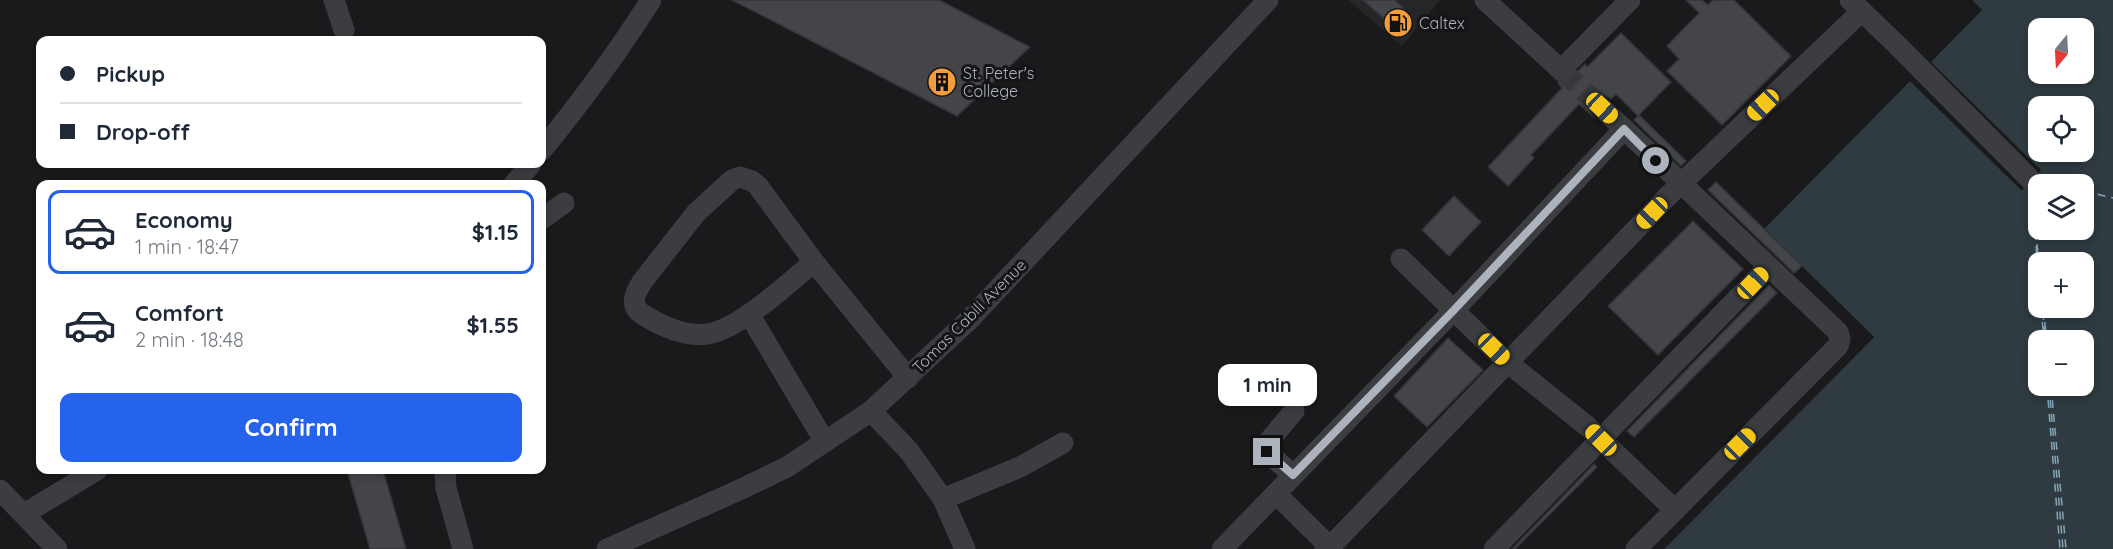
<!DOCTYPE html>
<meta charset="utf-8">
<style>
:root{--surface:#fff;--page:#f2f2f3;--text:#1f2937;--muted:#747a83;--line:#e0e1e3;--accent:#2563eb}
body{margin:0;font-family:Quicksand,sans-serif;background:var(--page);color:var(--text);height:100vh;display:flex;flex-direction:column;font-size:22px;white-space:nowrap}
*{box-sizing:border-box;margin:0}
p{font-size:20px;color:var(--muted)}
.icon{flex:none;width:33px;height:33px;fill:none;stroke:currentColor;stroke-width:2;stroke-linecap:round;stroke-linejoin:round}
.map{position:relative;flex:1;overflow:hidden}
.panel{position:absolute;left:36px;top:180px;width:510px;height:294px;display:flex;flex-direction:column;background:var(--surface);border-radius:12px;box-shadow:0 3px 9px #0003}
.panel>*{flex:none}
.banner{position:absolute;left:36px;top:36px;width:510px;height:132px;border-radius:12px;box-shadow:0 3px 9px #0003;display:grid;align-content:center;height:132px;padding:0 24px;background:var(--surface)}
.needle{width:39px;rotate:198deg}
.buttons{position:absolute;left:2028px;top:18px;display:grid;gap:12px}
.buttons a{display:grid;place-items:center;width:66px;height:66px;border-radius:12px;background:var(--surface);box-shadow:0 3px 9px #0003;font-size:30px}
.end{position:absolute;width:27px;height:27px;margin:-14px;border:8px solid #acb3bc;background:#111;box-shadow:0 0 0 3px #111}
.from{border-radius:50%}
.bubble{position:absolute;height:42px;border-radius:12px;background:var(--surface);box-shadow:0 3px 9px #0003;font-size:20px;font-weight:700;line-height:42px;text-align:center}
.car{position:absolute;width:18px;height:36px;margin:-18px -9px;border-radius:8px;box-shadow:0 0 4px 2px #0007;background:linear-gradient(#f5c518 24%,#345 0 40%,#f5c518 0 76%,#345 0 86%,#f5c518 0)}
.banner b{display:flex;align-items:center;gap:21px;height:57px;font-size:22px}
.banner b+b{border-top:2px solid var(--line)}
.banner i{width:15px;height:15px;background:var(--text)}
ul{padding:10px 0 0;list-style:none}
li{display:flex;align-items:center;gap:18px;height:84px;margin:0 12px 9px;padding:0 12px;border:3px solid transparent;border-radius:12px}
li div{flex:1}
li b{display:block;font-size:22px}
li em{font-style:normal;font-weight:700}
li.active{border-color:var(--accent)}
li>.icon{width:54px;height:54px;stroke-width:1.5}
.action{display:flex;gap:12px;margin-top:auto;padding:12px 24px}
.action a{flex:1;height:69px;border-radius:12px;background:var(--accent);color:#fff;font-size:24px;font-weight:700;line-height:69px;text-align:center}
.map>svg:first-child{display:block}
</style>
<div class="map">
<svg width="2113" height="549" viewBox="0 0 2113 549">
<rect width="100%" height="100%" fill="#1a1a1c"/>
<polygon fill="#262629" points="1348,0 1440,0 1402,46"/>
<path fill="#2f3b41" fill-rule="evenodd" d="M1972,0h141v549h-449l210,-212 -110,-108 146,-148 111,109 20,-19 -111,-109 52,-52zM2038,28h46v46h-46zM2038,106h46v46h-46zM2038,184h46v46h-46zM2038,262h46v46h-46zM2038,340h46v46h-46z"/>
<polygon fill="#1a1a1c" points="1969,0 1972,0 1982,10 1931,62 2041,170 2022,190 1910,81 1764,229 1874,337 1664,549 1661,549 1870,337 1761,229 1908,79 1912,79 2022,186 2037,170 1928,63 1928,60 1978,10"/>
<g fill="none" stroke-linecap="round" stroke-linejoin="round">
<g stroke="#84a6b7" stroke-width="1.5" stroke-dasharray="8 6" stroke-linecap="butt">
<polyline points="2041,182 2052,184"/>
<polyline points="2032,190 2038,272"/>
<polyline points="2084,191 2113,198"/>
<polyline points="2037,244 2039,262"/>
<polyline points="2041,308 2044,340"/>
<polyline points="2043,308 2047,340"/>
<polyline points="2043,312 2045,340"/>
<polyline points="2047,386 2060,549"/>
<polyline points="2049,386 2063,549"/>
<polyline points="2051,386 2066,549"/>
</g>
</g>
<g fill="#444549" stroke="#343538" stroke-width="1.5">
<polygon points="732,0 939,0 1030,47 957,116"/>
<polygon points="1363,0 1395,0 1405,10 1391,25"/>
<polygon points="1686,0 1702,0 1708,5 1713,0 1734,0 1791,56 1722,125 1667,71 1679,59 1667,46 1699,13"/>
<polygon points="1621,33 1671,82 1638,116 1639,115 1686,161 1681,166 1634,120 1638,116 1616,94 1611,99 1606,96 1599,96 1593,99 1590,104 1590,111 1593,117 1579,104 1531,155 1534,158 1508,186 1488,167 1562,88 1558,83 1570,79 1585,64 1587,67"/>
<polygon points="1716,182 1802,266 1794,273 1708,190"/>
<polygon points="1454,196 1481,222 1449,256 1422,230"/>
<polygon points="1693,221 1743,269 1658,355 1608,306"/>
<polygon points="1769,285 1777,293 1634,437 1627,431"/>
<polygon points="1448,338 1483,370 1427,427 1394,396"/>
<polygon points="1594,464 1597,467 1515,549 1512,549"/>
<polygon points="347,470 383,470 406,549 370,549"/>
</g>
<g fill="none" stroke-linecap="round" stroke-linejoin="round">
<polyline stroke="#37393c" stroke-width="21" stroke-dasharray="21 10" stroke-linecap="butt" points="1561,70 1602,108"/>
<g stroke="#3b3d41" stroke-width="21">
<polyline points="334,0 344,30"/>
<polyline points="1485,0 1561,70 1630,0"/>
<polyline points="1850,0 1896,44 2031,180"/>
<path d="M542,150c39,-48 76,-98 109,-150"/>
<polyline points="514,184 531,164"/>
<polyline points="542,219 564,203"/>
<polyline points="1401,259 1507,362 1587,426 1675,510 1838,346 1840,339 1838,332 1602,108"/>
<path d="M814,262c-25,20 -75,68 -107,72 -23,3 -46,-8 -65,-20 -13,-8 -7,-21 0,-32l54,-69 36,-33 8,-3 12,4 6,5 56,76 94,116"/>
<polyline points="749,314 825,442"/>
<polyline points="871,411 909,451 943,499 965,549"/>
<polyline points="445,470 446,488 463,549"/>
<polyline points="1293,475 1267,452 1268,442 1294,411"/>
<polyline points="0,490 57,549"/>
<polyline points="1276,494 1332,549"/>
<polyline points="943,499 1020,467 1063,443"/>
<polyline points="24,514 97,470"/>
<polyline points="607,549 737,491 787,467 871,411 971,318 1268,0"/>
<polyline points="1222,549 1454,310 1624,129"/>
<polyline points="1325,549 1330,547 1668,196 1862,11"/>
<polyline points="1494,549 1768,267"/>
<polyline points="1636,549 1675,510"/>
</g>
</g>
<g fill="none" stroke-linecap="round" stroke-linejoin="round">
<polyline stroke="#acb3bc" stroke-width="8" points="1267,452 1293,475 1454,310 1624,129 1656,161"/>
</g>
<defs>
<g id="fuel-disc" transform="scale(1.5)"><circle r="9.5" fill="#f49d3a" stroke="#151517"/><path d="M-5.5-6h7V0h2V4h1.3V-2.5L3-4.5l.8-.8L6-3V5H2.5V1h-1V6h-7ZM-4.2-4.7v3.2H.2V-4.7Z" fill="#111"/></g>
<g id="building-disc" transform="scale(1.5)"><circle r="9.5" fill="#f49d3a" stroke="#151517"/><path d="M-4-6H4V6H1V3H-1V6H-4ZM-2.5-4.3h1.7v1.8h-1.7ZM.8-4.3h1.7v1.8H.8ZM-2.5-1h1.7V.8h-1.7ZM.8-1h1.7V.8H.8Z" fill="#111"/></g>
</defs>
<g fill-rule="evenodd">
<use href="#fuel-disc" x="1398" y="23"/>
<use href="#building-disc" x="942" y="82"/>
</g>
<g text-anchor="middle" stroke-width="6" stroke-linejoin="round" paint-order="stroke">
<g font-size="16" fill="#acb3bc" stroke="#151517" text-anchor="start">
<text x="1419" y="29">Caltex</text>
<text x="963" y="79">St. Peter's<tspan x="963" dy="18">College</tspan></text>
</g>
<g font-size="16" fill="#acb3bc" stroke="#151517">
<text transform="translate(969 316) rotate(-45)" y="6">Tomas Cabili Avenue</text>
</g>
</g>
</svg>
<div class="buttons">
<a><svg class="needle" viewBox="-14 -14 28 28"><path d="M0-13l5 13h-10z" fill="#e53935"/><path d="M0 13l5-13h-10z" fill="#747a83"/></svg></a>
<a><svg class="icon" aria-label="locate" viewBox="0 0 24 24"><circle cx="12" cy="12" r="6"/><path d="M12 2v4M12 18v4M2 12h4M18 12h4"/></svg></a>
<a><svg class="icon" aria-label="layers" viewBox="0 0 24 24"><path d="M12 4l9 5-9 5-9-5zM3 14l9 5 9-5"/></svg></a>
<a>+</a>
<a>−</a>
</div>
<i class="end from" style="left:1656px;top:161px"></i>
<i class="end" style="left:1267px;top:452px"></i>
<div class="bubble" style="left:1218px;top:364px;width:99px">1 min</div>
<i class="car" style="left:1763px;top:105px;rotate:226deg"></i>
<i class="car" style="left:1602px;top:108px;rotate:133deg"></i>
<i class="car" style="left:1652px;top:213px;rotate:224deg"></i>
<i class="car" style="left:1753px;top:283px;rotate:44deg"></i>
<i class="car" style="left:1494px;top:349px;rotate:134deg"></i>
<i class="car" style="left:1601px;top:440px;rotate:315deg"></i>
<i class="car" style="left:1740px;top:444px;rotate:45deg"></i>
<div class="banner">
<b><i class="from"></i>Pickup</b>
<b><i></i>Drop-off</b>
</div>
<section class="panel">
<ul>
<li class="active"><svg class="icon" aria-label="car" viewBox="0 0 24 24"><path d="M5 17H2v-5l4-1 3-4h7l3 4 3 1v5h-3M9 17h6M6 11h13"/><circle cx="7" cy="17" r="2"/><circle cx="17" cy="17" r="2"/></svg><div><b>Economy</b><p>1 min · 18:47</p></div><em>$1.15</em></li>
<li><svg class="icon" aria-label="car" viewBox="0 0 24 24"><path d="M5 17H2v-5l4-1 3-4h7l3 4 3 1v5h-3M9 17h6M6 11h13"/><circle cx="7" cy="17" r="2"/><circle cx="17" cy="17" r="2"/></svg><div><b>Comfort</b><p>2 min · 18:48</p></div><em>$1.55</em></li>
</ul>
<div class="action"><a>Confirm</a></div>
</section>
</div>
